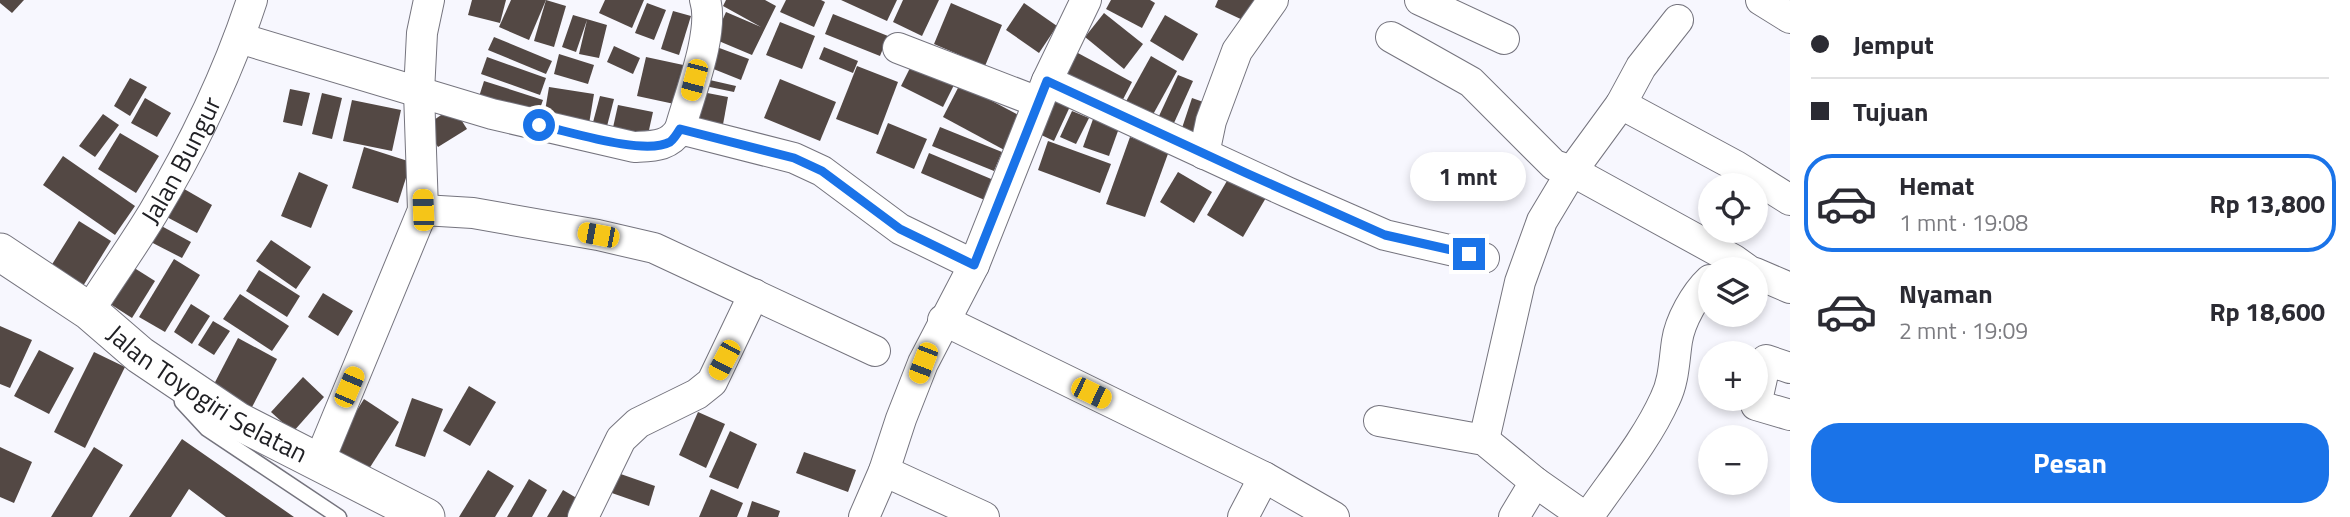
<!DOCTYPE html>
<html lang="id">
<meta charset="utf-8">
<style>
:root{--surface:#fff;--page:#f7f7f7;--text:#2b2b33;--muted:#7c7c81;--line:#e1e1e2;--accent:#1a73e8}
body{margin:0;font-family:"Titillium Web",sans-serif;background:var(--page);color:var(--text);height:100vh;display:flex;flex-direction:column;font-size:26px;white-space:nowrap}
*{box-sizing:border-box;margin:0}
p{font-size:23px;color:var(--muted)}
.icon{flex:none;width:38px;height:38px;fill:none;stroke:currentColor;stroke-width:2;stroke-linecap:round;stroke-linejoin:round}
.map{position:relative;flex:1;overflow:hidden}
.panel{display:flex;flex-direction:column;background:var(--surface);width:560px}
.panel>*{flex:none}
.guide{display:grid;align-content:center;height:154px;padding:0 21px;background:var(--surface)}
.buttons{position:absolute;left:1698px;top:173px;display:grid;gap:14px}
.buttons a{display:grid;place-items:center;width:70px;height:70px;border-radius:50%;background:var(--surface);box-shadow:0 4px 10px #0003;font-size:35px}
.end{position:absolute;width:32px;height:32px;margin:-16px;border:9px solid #1a73e8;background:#fff;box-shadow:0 0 0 4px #fff}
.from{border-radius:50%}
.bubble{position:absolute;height:49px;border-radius:24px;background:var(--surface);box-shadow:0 4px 10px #0003;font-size:23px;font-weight:700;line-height:49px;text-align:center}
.car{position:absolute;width:21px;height:42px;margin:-21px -10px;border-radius:9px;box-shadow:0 0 5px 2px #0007;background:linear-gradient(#f5c518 24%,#345 0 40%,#f5c518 0 76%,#345 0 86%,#f5c518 0)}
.guide b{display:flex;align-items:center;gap:24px;height:66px;font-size:26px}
.guide b+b{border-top:2px solid var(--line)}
.guide i{width:18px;height:18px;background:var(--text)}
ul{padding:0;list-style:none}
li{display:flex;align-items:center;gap:21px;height:98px;margin:0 14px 10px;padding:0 7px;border:4px solid transparent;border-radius:28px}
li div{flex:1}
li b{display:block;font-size:26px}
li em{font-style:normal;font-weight:700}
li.current{border-color:var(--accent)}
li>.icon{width:63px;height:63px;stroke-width:1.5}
.action{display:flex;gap:14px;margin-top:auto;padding:14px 21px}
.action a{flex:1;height:80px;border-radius:28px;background:var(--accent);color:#fff;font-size:28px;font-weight:700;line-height:80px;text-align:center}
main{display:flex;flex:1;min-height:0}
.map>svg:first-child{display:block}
</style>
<main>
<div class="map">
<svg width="1790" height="517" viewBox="0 0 1790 517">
<rect width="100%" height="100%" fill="#f7f7fe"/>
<g fill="#534844">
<polygon points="0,0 24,0 12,13 0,3"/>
<polygon points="472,0 506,0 500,23 468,15"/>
<polygon points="511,0 546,0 529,40 499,27"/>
<polygon points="546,0 566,6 554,47 534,41"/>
<polygon points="605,0 644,0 632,28 599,13"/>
<polygon points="726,0 765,0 776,6 752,55 714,39 726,12 761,27 723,6"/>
<polygon points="786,0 821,0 825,2 814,27 780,12"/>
<polygon points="841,0 897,0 887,21"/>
<polygon points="903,0 939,0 922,36 893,22"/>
<polygon points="1111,0 1150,0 1155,3 1142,28 1106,9"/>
<polygon points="1218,0 1257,0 1247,22 1215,7"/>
<polygon points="647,3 666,10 654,40 635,33"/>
<polygon points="951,3 1002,25 985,66 934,44"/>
<polygon points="1024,3 1057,26 1039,53 1006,30"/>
<polygon points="673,11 691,16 679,55 661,49"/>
<polygon points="1104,13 1143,44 1124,69 1085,37"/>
<polygon points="833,14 888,36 880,56 825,34"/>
<polygon points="573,15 607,25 599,58 579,54 587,20 576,52 562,47"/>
<polygon points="1165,15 1198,34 1183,61 1150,41"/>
<polygon points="780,22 815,36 802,69 766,55"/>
<polygon points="494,37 552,61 546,74 488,50"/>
<polygon points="614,46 640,58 633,74 607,62"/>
<polygon points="714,46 749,59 741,80 706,66"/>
<polygon points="824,47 858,61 853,73 819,59"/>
<polygon points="1076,52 1132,82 1117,111 1061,81"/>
<polygon points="559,54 594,65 588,84 554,74"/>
<polygon points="1151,56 1177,71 1150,120 1124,105"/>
<polygon points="487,57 546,78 540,95 481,74"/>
<polygon points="646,57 688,66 679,105 637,96"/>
<polygon points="912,64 954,85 943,107 901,86"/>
<polygon points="857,66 898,82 878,135 836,119"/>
<polygon points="1178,75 1193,81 1174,123 1159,116"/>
<polygon points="130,78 147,87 130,116 114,106"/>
<polygon points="701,78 736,86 734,92 700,85"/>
<polygon points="780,79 836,102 820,141 764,118"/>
<polygon points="484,81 543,100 535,122 477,103"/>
<polygon points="960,84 1026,119 1008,152 943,117"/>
<polygon points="549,87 594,94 589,124 544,117"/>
<polygon points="290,89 310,93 302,126 283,122"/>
<polygon points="697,91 728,97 722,130 691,124"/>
<polygon points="1056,92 1073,100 1054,141 1037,133"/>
<polygon points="322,93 342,98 332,139 312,134"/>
<polygon points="600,96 614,99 606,130 592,126"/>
<polygon points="145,98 171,113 157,137 131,123"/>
<polygon points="1192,98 1209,104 1196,140 1180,134"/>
<polygon points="352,100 401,110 392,151 343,141"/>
<polygon points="618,105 653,112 647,139 612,132"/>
<polygon points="453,107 467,129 438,147 425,126"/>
<polygon points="1097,108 1123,117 1109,156 1083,147"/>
<polygon points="1072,111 1089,118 1076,144 1060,137"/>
<polygon points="103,114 119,125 95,157 79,146"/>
<polygon points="888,123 927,139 914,169 876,153"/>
<polygon points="940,127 1002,152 994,171 932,146"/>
<polygon points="120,133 159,156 136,193 98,169"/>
<polygon points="1130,137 1169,151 1145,217 1106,204"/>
<polygon points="1048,141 1111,164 1100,193 1038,170"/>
<polygon points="364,147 411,162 398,203 352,188"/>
<polygon points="929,153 996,181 987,201 921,173"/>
<polygon points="63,156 135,206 115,235 43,185"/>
<polygon points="299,172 328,185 311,228 281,216"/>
<polygon points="1178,172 1212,192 1194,223 1160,202"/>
<polygon points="1231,174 1267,196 1243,237 1207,215"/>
<polygon points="179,186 212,205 197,233 163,215"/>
<polygon points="79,221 111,241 83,286 51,266"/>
<polygon points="154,222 191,242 182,258 145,239"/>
<polygon points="271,240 311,267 296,289 256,261"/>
<polygon points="174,259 200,275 165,332 139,317"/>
<polygon points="128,264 155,281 132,318 104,300"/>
<polygon points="259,270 300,296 287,317 246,291"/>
<polygon points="323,293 353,311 338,336 308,317"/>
<polygon points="240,294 289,326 272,351 223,319"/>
<polygon points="191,304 210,316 192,344 174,332"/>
<polygon points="213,321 230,331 214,355 198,345"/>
<polygon points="0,326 32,340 10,388 0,384"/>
<polygon points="238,338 277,359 251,409 212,388"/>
<polygon points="39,350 74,368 49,414 14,396"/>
<polygon points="94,352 125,367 85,448 54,432"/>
<polygon points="303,377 324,397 293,432 271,412"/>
<polygon points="469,386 496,402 470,446 443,431"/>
<polygon points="412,398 443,409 425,457 395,446"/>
<polygon points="364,399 399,422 367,472 332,450"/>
<polygon points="698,412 725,424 706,468 679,455"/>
<polygon points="730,431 757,444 738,489 709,477"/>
<polygon points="182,439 294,517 226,517 189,489 171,517 129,517"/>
<polygon points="0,447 32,462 14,503 0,497"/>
<polygon points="94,447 123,465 92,517 51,517"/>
<polygon points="804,452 856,470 848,492 796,473"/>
<polygon points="488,470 514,486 495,517 459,517"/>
<polygon points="615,472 655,486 649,506 609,492"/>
<polygon points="529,479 547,490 532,517 507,517"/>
<polygon points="711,489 743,503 737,517 699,517"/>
<polygon points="563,490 585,503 576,517 547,517"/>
<polygon points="752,501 780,511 778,517 747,517"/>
</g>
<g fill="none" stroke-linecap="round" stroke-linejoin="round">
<g stroke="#75747e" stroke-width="17">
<polyline id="service" points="181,395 182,402 207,429 339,517"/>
</g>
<g stroke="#75747e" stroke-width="32">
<g id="minor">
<polyline points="1420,0 1504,39"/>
<polyline points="1761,0 1790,18"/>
<polyline points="1391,37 1471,82 1554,165 1572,171 1734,260 1748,270"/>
<path d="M239,38l253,76 142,33c19,-1 35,0 46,-18l114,29 28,13 78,58 74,36"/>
<polyline points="898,48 1038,102"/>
<polyline points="1047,81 1287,192 1385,235 1484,258"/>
<polyline points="1621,104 1641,67 1678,20"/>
<path d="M680,129c9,-33 35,-98 25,-129"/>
<polyline points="1204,154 1211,121 1237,51 1273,0"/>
<polyline points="423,210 473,213 598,235 654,248 875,351"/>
<polyline points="1755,273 1790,288"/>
<path id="s1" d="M89,311c21,-33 44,-65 64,-98 40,-67 75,-140 99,-213"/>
<polyline points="943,320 1264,477 1334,517"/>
<polyline points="1790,368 1766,360 1756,405 1790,415"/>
<polyline points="1379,421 1484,440 1535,482 1585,517"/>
<polyline points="1484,440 1520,282 1542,221 1572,171 1621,104 1736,166 1790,200"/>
<polyline points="318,464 423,210 419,92 422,33 429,0"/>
<polyline points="884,471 984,517"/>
<polyline points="583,517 621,439 638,423 697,394 712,382 754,294"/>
<polyline points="864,517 884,471 901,419 923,363 974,265 1047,81 1086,0"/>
<polyline points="1243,517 1264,477"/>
<polyline points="1514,517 1535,482"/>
<path d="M1588,517c26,-38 58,-76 77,-118 9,-18 9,-38 12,-58 3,-20 18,-47 33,-61"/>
</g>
</g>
<g stroke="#75747e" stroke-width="39">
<g id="tertiary">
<path id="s2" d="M0,252l89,59 51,44 98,66 188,96"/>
</g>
</g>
<use href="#service" stroke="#fff" stroke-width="14"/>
<use href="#minor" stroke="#fff" stroke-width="30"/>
<use href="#tertiary" stroke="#fff" stroke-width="37"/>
</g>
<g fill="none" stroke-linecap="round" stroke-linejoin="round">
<path stroke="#1a73e8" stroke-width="9" d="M539,125c29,6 105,31 131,17 4,-3 7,-8 10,-13l114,29 28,13 78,58 74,36 73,-184 199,92 139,62 84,19"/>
</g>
<g text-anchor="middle" stroke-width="7" stroke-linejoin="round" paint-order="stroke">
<g font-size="26" fill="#212125" stroke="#fff">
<text dy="9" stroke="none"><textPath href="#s1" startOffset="177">Jalan Bungur</textPath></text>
<text dy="9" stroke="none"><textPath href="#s2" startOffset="252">Jalan Toyogiri Selatan</textPath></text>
</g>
</g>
</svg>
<div class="buttons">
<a><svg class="icon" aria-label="locate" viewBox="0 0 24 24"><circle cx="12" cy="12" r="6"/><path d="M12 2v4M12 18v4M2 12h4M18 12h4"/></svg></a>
<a><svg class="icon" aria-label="layers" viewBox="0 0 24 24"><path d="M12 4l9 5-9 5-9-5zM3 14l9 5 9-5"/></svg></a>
<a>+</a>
<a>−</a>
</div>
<i class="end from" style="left:539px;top:125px"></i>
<i class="end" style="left:1469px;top:254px"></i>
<div class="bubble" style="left:1410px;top:152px;width:116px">1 mnt</div>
<i class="car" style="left:694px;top:80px;rotate:195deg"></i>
<i class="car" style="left:423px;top:210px;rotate:358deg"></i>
<i class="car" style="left:598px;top:235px;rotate:281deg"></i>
<i class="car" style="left:724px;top:360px;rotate:208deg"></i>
<i class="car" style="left:923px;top:363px;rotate:201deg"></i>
<i class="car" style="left:349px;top:387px;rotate:23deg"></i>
<i class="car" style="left:1091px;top:393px;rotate:116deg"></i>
</div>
<section class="panel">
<div class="guide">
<b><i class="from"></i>Jemput</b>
<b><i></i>Tujuan</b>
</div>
<ul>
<li class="current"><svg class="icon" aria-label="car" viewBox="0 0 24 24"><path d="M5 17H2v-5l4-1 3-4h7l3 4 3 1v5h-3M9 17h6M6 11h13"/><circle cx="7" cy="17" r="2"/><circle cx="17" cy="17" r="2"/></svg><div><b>Hemat</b><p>1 mnt · 19:08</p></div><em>Rp 13,800</em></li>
<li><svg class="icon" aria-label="car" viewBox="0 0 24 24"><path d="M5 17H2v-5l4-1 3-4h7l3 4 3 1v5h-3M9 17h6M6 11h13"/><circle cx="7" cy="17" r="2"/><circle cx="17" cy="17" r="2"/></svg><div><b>Nyaman</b><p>2 mnt · 19:09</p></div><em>Rp 18,600</em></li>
</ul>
<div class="action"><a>Pesan</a></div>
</section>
</main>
